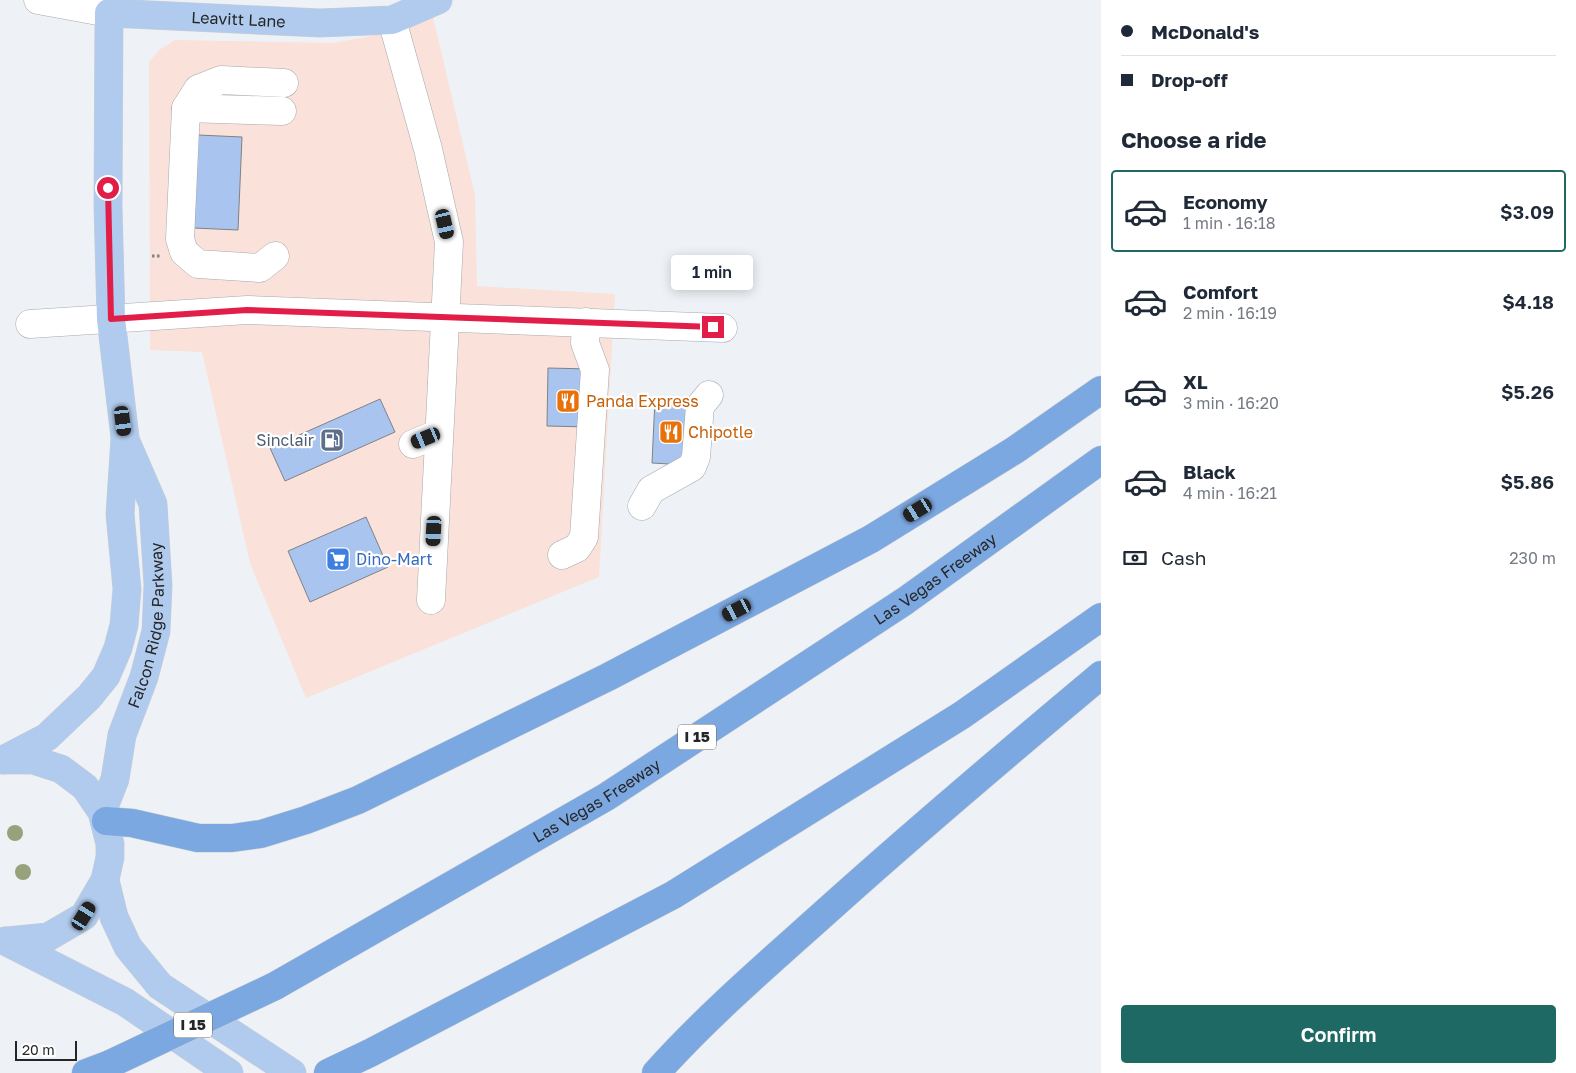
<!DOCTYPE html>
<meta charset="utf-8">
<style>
:root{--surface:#fff;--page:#f2f2f3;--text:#1f2937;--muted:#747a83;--line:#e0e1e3;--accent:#1e6964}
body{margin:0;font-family:"Golos Text",sans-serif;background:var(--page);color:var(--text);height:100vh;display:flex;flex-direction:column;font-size:19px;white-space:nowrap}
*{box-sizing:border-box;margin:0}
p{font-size:16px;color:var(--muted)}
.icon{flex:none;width:28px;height:28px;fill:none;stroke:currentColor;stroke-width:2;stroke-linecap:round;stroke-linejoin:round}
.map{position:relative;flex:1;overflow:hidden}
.side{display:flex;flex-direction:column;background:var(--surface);width:475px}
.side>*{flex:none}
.top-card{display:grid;align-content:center;height:110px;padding:0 20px;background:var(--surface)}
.scale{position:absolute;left:15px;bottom:12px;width:62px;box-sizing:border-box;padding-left:5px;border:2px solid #252628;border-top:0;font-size:14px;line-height:18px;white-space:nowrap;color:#252628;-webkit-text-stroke:4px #fff;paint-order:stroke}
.end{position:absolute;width:22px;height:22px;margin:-11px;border:6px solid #e11d48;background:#fff;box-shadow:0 0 0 2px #fff}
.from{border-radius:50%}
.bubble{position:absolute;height:35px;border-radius:5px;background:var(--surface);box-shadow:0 2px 12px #0003;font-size:16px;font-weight:600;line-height:35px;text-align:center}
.car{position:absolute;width:15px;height:30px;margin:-15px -8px;border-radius:6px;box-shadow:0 0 4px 1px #0007;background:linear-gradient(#222 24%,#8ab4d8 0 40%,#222 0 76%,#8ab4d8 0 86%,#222 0)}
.top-card b{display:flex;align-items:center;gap:18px;height:48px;font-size:19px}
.top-card b+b{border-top:1px solid var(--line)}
.top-card i{width:12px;height:12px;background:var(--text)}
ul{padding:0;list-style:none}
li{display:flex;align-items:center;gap:15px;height:82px;margin:0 10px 8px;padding:0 10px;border:2px solid transparent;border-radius:5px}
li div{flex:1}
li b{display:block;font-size:19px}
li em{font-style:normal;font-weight:600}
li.selected{border-color:var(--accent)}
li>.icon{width:45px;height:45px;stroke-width:1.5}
h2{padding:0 20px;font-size:22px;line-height:60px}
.pay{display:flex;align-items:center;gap:12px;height:55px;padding:0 20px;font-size:19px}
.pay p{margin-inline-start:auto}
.action{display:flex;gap:10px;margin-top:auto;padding:10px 20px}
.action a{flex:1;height:58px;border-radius:5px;background:var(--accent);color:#fff;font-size:20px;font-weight:600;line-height:58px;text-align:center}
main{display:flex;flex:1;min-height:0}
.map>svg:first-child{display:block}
</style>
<main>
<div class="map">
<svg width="1101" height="1073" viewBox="0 0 1101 1073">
<rect width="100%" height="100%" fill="#eef2f7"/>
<polygon fill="#fae1d9" points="433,17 475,195 477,286 615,294 599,577 306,698 250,563 202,352 150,350 149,62 159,50 175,40 333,43 366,37"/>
<g fill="#a9c5ef" stroke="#7f8286">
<polygon points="198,135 242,137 238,230 194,228"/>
<polygon points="548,368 590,369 589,427 547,426"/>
<polygon points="380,399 395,432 285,481 270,448"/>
<polygon points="655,399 690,401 686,465 652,463"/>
<polygon points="366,517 388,567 310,602 288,551"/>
</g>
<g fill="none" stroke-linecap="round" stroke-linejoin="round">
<g stroke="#a6a9ae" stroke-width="29">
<g id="minor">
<polyline points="38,0 109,13"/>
<polyline points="392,20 428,149 449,242 431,600"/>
<polyline points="186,108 282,111"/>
<polyline points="275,256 260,268 198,264 184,252 180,239 186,108 198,89 221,80 284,83"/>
<polyline points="30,324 247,310 723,328"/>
<polyline points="413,444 439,433"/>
<polyline points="642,506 651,490 692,467 696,457 700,406 709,395"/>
<polyline points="562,555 577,548 584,537 595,370 585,343 586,322"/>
</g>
</g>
<g stroke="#cfcfd0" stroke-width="29">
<g id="major">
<path id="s1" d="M3,760l44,-23 42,-40 17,-21 12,-28 6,-23 3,-36 -7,-75 5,-76 -14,-119 -3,-113 1,-193 211,10 72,-3 46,-20"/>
<polyline points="4,760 33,760 61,769 85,787 102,812 110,844 110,857 105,880 84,916 48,937 7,941"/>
<path id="s2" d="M102,812l13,-33 7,-44 22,-58 12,-46 2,-46 -5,-81 -26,-60"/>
<polyline points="105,880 114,917 128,947 160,986 292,1073"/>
<polyline points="5,941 125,1002 229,1073"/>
</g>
</g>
<g stroke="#cfcfd0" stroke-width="29">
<g id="highway">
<polyline points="106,821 132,823 198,838 232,838 261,834 306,820 358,800 608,677 871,539 1015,450 1101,390"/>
<path id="s3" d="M275,986l331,-189 299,-196 196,-141"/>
<polyline points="86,1073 110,1064"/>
<polyline points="328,1073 370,1053 673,895 962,715 1101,617"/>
<path d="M656,1073c53,-59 114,-111 173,-164 89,-80 180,-157 272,-234"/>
</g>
</g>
<polyline stroke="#818387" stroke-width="3" stroke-dasharray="2.5 2.5" stroke-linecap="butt" points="152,256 161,256"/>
<use href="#minor" stroke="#fff" stroke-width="28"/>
<use href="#major" stroke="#b0cbed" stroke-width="28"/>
<use href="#highway" stroke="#7ca8e1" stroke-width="28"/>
<g stroke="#cfcfd0" stroke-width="29" stroke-linecap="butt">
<polyline id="highway-bridge" points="110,1064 275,986"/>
</g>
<use href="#highway-bridge" stroke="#7ca8e1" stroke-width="28"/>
</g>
<g fill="#97a27c">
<circle cx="15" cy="833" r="8"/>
<circle cx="23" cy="872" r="8"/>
</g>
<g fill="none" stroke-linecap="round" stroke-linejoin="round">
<polyline stroke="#e11d48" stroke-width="6" points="108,188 111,319 247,310 713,327"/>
</g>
<defs>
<g id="restaurant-square" transform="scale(1.25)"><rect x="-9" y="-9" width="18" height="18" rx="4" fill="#e8710a" stroke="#fff"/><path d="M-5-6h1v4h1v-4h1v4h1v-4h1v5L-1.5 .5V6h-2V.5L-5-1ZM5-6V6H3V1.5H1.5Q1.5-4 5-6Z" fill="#fff"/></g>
<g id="fuel-square" transform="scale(1.25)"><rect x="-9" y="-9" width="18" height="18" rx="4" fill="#5c6f8a" stroke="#fff"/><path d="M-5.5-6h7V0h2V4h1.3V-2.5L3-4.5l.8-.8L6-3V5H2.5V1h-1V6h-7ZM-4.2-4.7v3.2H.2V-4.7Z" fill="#fff"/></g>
<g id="supermarket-square" transform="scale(1.25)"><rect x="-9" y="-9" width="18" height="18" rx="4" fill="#3f7fe0" stroke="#fff"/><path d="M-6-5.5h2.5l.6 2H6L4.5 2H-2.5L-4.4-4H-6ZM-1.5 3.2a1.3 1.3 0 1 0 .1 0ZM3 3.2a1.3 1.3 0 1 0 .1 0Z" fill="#fff"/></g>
</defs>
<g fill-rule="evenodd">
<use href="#restaurant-square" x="568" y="401"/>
<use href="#restaurant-square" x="671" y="432"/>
<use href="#fuel-square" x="332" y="440"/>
<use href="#supermarket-square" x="338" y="559"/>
</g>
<g text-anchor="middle" stroke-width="4.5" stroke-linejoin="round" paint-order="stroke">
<g fill="#fff" stroke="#666768" stroke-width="1">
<rect x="678" y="724.5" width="38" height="25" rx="4"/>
<rect x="174" y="1012.5" width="38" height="25" rx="4"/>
</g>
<g font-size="15" font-weight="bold" fill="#252628">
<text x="697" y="742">I 15</text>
<text x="193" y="1030">I 15</text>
</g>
<g font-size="16" fill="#252628" stroke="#fff">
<text dy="6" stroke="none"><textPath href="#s1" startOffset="932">Leavitt Lane</textPath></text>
<text dy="6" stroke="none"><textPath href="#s3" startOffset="776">Las Vegas Freeway</textPath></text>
<text dy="6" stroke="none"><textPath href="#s2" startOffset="194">Falcon Ridge Parkway</textPath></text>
<text dy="6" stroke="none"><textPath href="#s3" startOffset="371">Las Vegas Freeway</textPath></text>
</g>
<g font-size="16" fill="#c56008" stroke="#fff" text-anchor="start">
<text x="586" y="407">Panda Express</text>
<text x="688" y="438">Chipotle</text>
</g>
<g font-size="16" fill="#4e5e75" stroke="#fff" text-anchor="end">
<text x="314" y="446">Sinclair</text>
</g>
<g font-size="16" fill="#366cbe" stroke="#fff" text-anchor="start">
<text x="356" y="565">Dino-Mart</text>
</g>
</g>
</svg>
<div class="scale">20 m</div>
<i class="end from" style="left:108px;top:188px"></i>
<i class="end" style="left:713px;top:327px"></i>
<div class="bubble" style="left:671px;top:255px;width:82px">1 min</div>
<i class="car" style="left:445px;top:224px;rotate:167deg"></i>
<i class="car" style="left:123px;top:421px;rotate:173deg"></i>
<i class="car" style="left:426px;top:438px;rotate:248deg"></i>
<i class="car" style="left:918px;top:510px;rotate:239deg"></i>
<i class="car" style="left:434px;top:531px;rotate:183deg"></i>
<i class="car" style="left:737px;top:610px;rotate:243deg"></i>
<i class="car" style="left:84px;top:916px;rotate:32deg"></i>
</div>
<section class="side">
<div class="top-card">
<b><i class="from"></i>McDonald's</b>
<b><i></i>Drop-off</b>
</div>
<h2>Choose a ride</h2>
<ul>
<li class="selected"><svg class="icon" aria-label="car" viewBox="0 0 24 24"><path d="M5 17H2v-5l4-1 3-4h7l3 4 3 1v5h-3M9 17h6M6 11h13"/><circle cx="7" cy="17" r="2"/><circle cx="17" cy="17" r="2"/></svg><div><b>Economy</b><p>1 min · 16:18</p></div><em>$3.09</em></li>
<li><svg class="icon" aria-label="car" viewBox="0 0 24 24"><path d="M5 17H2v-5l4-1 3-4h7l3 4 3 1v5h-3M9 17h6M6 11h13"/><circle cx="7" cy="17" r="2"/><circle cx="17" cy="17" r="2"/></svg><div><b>Comfort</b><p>2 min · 16:19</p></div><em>$4.18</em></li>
<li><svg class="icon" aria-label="car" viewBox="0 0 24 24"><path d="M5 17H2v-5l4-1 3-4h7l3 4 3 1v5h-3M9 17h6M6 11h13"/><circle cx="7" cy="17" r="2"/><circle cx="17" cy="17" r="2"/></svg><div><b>XL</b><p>3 min · 16:20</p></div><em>$5.26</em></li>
<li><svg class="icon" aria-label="car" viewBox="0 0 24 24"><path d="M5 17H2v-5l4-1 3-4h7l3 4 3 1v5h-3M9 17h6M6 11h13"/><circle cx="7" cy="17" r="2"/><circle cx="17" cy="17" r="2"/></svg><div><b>Black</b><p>4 min · 16:21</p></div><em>$5.86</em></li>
</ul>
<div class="pay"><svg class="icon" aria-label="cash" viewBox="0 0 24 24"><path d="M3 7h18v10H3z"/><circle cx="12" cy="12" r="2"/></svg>Cash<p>230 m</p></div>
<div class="action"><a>Confirm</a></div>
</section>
</main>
